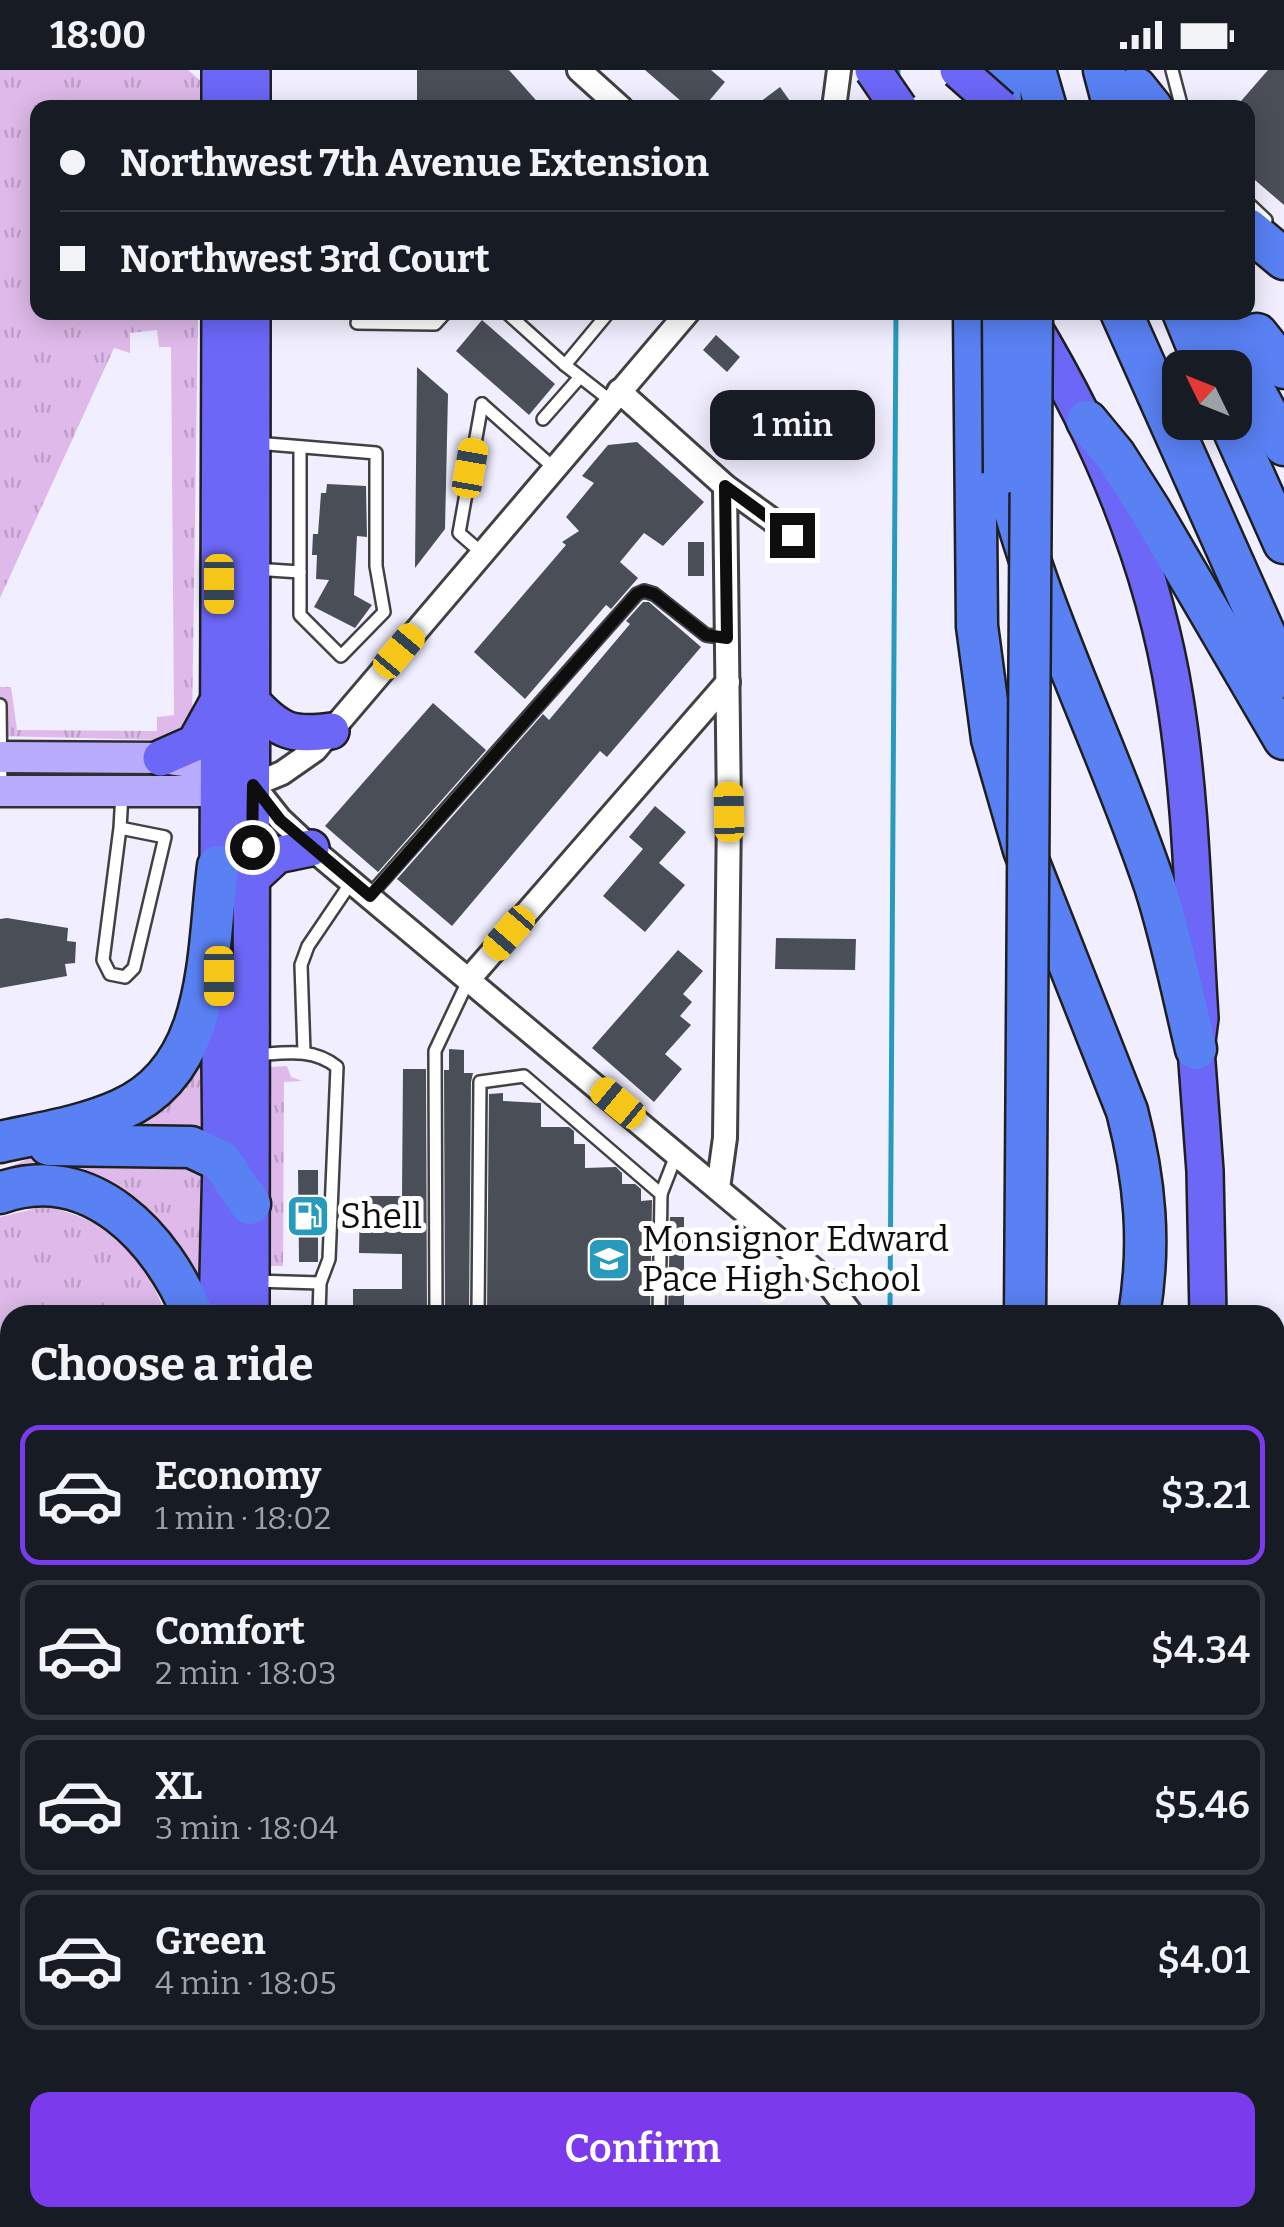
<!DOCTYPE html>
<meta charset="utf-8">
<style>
:root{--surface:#171b24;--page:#20242c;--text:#f1f3f6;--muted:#9ea1a6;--line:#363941;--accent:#7c3aed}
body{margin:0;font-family:Bitter,serif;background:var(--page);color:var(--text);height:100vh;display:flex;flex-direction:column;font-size:38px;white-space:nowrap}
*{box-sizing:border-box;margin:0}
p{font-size:32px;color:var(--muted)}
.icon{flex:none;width:55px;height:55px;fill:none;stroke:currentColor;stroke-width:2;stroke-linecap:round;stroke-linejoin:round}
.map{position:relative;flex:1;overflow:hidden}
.details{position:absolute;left:0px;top:1235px;width:1285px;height:922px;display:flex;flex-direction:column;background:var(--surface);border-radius:30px 30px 0 0;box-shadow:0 5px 25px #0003}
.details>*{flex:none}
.hud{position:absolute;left:30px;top:30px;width:1225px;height:220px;border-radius:20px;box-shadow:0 5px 25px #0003;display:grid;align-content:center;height:220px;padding:0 30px;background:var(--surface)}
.needle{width:65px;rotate:313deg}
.tools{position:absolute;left:1162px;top:280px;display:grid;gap:20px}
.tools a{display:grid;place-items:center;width:90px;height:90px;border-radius:20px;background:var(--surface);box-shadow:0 5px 25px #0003;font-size:50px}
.end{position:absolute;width:45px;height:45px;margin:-22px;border:12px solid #0e0e0e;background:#fff;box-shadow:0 0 0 5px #fff}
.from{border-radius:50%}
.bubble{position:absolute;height:70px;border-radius:20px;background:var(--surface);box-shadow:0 5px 25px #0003;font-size:32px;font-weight:600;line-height:70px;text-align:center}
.car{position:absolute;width:30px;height:60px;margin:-30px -15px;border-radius:12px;box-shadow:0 0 8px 2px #0007;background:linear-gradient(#f5c518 24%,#345 0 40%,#f5c518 0 76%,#345 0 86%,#f5c518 0)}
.hud b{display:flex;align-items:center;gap:35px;height:95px;font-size:38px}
.hud b+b{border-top:2px solid var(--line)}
.hud i{width:25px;height:25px;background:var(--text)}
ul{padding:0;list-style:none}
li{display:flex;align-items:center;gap:30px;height:140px;margin:0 20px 15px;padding:0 10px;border:5px solid var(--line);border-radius:20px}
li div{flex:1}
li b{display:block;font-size:38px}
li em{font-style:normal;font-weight:600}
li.current{border-color:var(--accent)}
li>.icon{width:90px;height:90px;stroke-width:1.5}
h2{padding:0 30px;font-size:45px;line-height:120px}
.cta{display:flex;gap:20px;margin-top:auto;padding:20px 30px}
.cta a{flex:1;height:115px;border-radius:20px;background:var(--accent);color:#fff;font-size:40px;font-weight:600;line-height:115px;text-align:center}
.status{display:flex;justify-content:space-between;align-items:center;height:70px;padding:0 50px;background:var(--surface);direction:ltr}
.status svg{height:28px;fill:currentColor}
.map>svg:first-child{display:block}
</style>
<div class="status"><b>18:00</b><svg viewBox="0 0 49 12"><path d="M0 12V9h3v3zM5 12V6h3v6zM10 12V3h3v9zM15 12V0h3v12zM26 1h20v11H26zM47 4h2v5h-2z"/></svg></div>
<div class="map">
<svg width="1284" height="2157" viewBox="0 0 1284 2157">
<defs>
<pattern id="grass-tufts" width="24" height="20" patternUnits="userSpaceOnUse" patternTransform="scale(2.5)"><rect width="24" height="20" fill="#deb9e9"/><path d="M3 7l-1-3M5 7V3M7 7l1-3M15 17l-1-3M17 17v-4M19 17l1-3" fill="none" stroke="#bd9ec7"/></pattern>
</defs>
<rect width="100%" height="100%" fill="#f1efff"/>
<g fill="url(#grass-tufts)">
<polygon points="0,0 188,0 201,11 201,37 38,38 38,242 198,243 192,656 160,670 0,666 0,617 11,617 17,660 157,661 157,647 174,645 171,277 159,277 157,260 130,263 130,283 114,278 0,528"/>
<polygon points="207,983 203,1063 80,1065 198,986"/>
<polygon points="287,996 291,1007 302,1011 284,1012 283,1196 270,1196 270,997"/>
<polygon points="37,1085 200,1091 209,1242 169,1169 0,1107 0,1101"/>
<path d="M46,1136c73,20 92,39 120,109h-156v118l-10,-5v-211z"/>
<polygon points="10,1562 10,1792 0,1777 0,1570"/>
<polygon points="484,2148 849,2148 848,2157 497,2157"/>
</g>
<g fill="#4a4e57">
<polygon points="417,0 509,0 543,38 417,38"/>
<polygon points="645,0 711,0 725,12 703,38 689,38"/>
<polygon points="1268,0 1284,0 1284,135 1248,104 1248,38 1235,38"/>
<polygon points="780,17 795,38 752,38"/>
<polygon points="482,250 555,314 529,345 456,281"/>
<polygon points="716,265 740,287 727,302 703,280"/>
<polygon points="417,297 448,324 445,459 415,498"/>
<polygon points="821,355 840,372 827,386 808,370"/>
<polygon points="637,372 704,432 663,476 644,463 620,492 638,508 611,539 606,535 525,629 474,582 566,475 562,472 579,461 566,447 594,413 582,406 608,375"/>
<polygon points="327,414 366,416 367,467 357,466 354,525 372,535 355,558 314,537 329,510 316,509 317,485 312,485 313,464 318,464 321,423 326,423"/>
<rect x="688" y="472" width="16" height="34"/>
<polygon points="643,532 649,532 701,577 607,687 600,681 452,856 397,809 543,644 549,650 630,554 626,551"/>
<polygon points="433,633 486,680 378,802 325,756"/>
<polygon points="655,736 686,762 659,793 685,815 645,862 603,826 643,779 629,767"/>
<polygon points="7,848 68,858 67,871 76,872 75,893 65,894 67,906 0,918 0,849"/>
<polygon points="776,868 856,869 855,900 775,899"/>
<polygon points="678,880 703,901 683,924 692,932 680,946 691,955 665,984 682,999 654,1032 592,978"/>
<polygon points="449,979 464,980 464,1003 473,1003 471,1012 469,1245 445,1245 444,1000 449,1000"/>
<polygon points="403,999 426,999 427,1245 353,1245 353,1219 402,1219 402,1184 359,1183 360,1126 402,1126"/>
<polygon points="503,1023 503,1031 541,1033 541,1057 569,1057 574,1061 574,1074 585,1074 585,1098 616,1097 622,1103 622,1114 635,1114 641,1119 641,1131 652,1130 650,1245 487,1245 489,1024"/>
<polygon points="298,1100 318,1100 318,1192 299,1192"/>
<polygon points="670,1147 684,1147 684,1245 668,1245"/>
</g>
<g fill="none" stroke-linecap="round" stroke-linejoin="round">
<g stroke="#414141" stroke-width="16">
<g id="lane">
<polyline points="1172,0 1182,38"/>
<polyline points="1248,133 1266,150"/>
<polyline points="506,242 565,295"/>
<polyline points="609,242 565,295 611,331"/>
<polyline points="357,253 435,254 446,242"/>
<polyline points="482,334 554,398"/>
<polyline points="543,349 580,307"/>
<polyline points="256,373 376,383 376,496 384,542 341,586 300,545 300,377"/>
<polyline points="482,483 459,463 482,334"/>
<polyline points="254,499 300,502"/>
<polyline points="0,635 1,721"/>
<polyline points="120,758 103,890 110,904 125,907 134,898 165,767 120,758 122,724"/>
<polyline points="369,826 637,524 644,521 654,524 706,565 727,568"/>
<polyline points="304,982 301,895 308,876 352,811"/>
<path d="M255,985c29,-2 58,-8 82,12l-8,192 -9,24 -1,32"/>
<polyline points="661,1124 677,1083"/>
<polyline points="254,1211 320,1213"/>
<polyline points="436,1245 435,981 469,909"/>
<polyline points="478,1245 480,1012 524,1006 661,1124 659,1245"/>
</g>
</g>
<g stroke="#414141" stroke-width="28">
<g id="street">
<polyline points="579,0 621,38"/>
<polyline points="834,38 839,0"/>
<polyline points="688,242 315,680 282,703 253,715 280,749 311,778 825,1209 852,1245"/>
<polyline points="619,321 725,416 793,465"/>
<polyline points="469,909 728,612"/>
<polyline points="718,1118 725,1068 729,742 725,416"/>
</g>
</g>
<g stroke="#303030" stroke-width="35">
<g id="secondary">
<polyline points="0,687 161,688 219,696 239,707"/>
<polyline points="0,721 219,721 240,717"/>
</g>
</g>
<g stroke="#1f1f1f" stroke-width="40">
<g id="primary">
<polyline points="252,0 252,38"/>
<polyline points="220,38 220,0"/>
<path d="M1028,248c72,118 125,243 147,381 17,105 18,213 25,319l-4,31 9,122 3,144"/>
<path d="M253,633c27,29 39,33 78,28"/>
<polyline points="161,688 195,673 216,635"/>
<polyline points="252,808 277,785 311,778"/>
<polyline points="218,824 220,242"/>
<polyline points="217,1245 221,1091 219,896"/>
<polyline points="251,1245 252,242"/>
<polyline points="1186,2157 1187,2148"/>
</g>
</g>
<g stroke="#1f1f1f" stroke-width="45">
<g id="highway">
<polyline points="1000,0 1001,38"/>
<polyline points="1035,0 1046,38"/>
<polyline points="1104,0 1114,38"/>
<polyline points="1136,18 1152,38"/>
<polyline points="1248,159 1284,189"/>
<path d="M974,242l3,314 15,113 32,111 103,261c18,69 24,133 12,204"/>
<polyline points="1121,242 1284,607"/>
<polyline points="1183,242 1206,298"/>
<polyline points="1222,242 1249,311 1284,375"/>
<polyline points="1257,264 1284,298"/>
<polyline points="1087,351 1115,385 1150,440 1284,669"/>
<polyline points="1230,352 1284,473"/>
<path d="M997,369c31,156 108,297 158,447 17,53 28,108 41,163"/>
<path d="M0,1072c40,-9 82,-15 120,-32 94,-40 87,-158 98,-244"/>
<polyline points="49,1075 191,1077 221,1091 250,1134"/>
<path d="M0,1123c90,-33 163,46 193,122"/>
<polyline points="0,1381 10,1387"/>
<polyline points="1275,1398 1284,1386"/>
<polyline points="0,1419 10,1419"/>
<polyline points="1275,1510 1284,1510"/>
<polyline points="0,1537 10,1536"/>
<polyline points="1275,1539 1284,1539"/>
<polyline points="1275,1668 1284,1692"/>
<polyline points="0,1849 10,1857"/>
<polyline points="0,1921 10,1928"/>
<polyline points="0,1993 10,2001"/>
<polyline points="116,2148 119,2157"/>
<polyline points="316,2148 329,2157"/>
<polyline points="397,2148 410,2157"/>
<polyline points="1000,2148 1007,2157"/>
<polyline points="1102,2148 1105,2157"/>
<polyline points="210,2157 210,2148"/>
<polyline points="252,2157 253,2148"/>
<polyline points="1141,2157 1148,2148"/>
</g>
</g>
<use href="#lane" stroke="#fff" stroke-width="11"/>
<use href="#street" stroke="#fff" stroke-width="22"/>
<use href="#secondary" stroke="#b9abfe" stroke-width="30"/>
<use href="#primary" stroke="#6c67f7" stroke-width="35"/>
<use href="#highway" stroke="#5981f3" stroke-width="40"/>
<g stroke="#279abe" stroke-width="5">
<polyline points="897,38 898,0"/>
<polyline points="890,1245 896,242"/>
<polyline points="868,2157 868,2148"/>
<polyline points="901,2157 901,2148"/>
</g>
<g stroke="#1f1f1f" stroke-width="40" stroke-linecap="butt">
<g id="primary-bridge">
<polyline points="873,0 899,38"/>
<polyline points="958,0 1001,38"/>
</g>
</g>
<g stroke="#1f1f1f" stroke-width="45" stroke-linecap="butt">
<g id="highway-bridge">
<polyline points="1003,242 1004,403"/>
<polyline points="1025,1245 1032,242"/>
</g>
</g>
<use href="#primary-bridge" stroke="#6c67f7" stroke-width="35"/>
<use href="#highway-bridge" stroke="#5981f3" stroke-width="40"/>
</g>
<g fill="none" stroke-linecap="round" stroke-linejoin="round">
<polyline stroke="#0e0e0e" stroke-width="12" points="252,777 253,715 280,750 370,826 637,524 644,521 654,524 706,565 727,568 725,416 792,465"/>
</g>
<defs>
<g id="fuel-square" transform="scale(2.25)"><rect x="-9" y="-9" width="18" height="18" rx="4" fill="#279abe" stroke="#fff"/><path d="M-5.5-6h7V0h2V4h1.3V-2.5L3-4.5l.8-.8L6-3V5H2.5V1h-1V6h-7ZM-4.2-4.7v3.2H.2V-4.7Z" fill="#fff"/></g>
<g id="school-square" transform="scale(2.25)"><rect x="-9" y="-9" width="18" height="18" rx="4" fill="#279abe" stroke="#fff"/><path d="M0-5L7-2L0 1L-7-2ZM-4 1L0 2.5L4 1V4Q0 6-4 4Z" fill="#fff"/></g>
</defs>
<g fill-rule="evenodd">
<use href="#fuel-square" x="308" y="1146"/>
<use href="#school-square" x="609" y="1189"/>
</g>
<g text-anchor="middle" stroke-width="10" stroke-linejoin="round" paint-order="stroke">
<g font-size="35" fill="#0e0e0e" stroke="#fff" text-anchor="start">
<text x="340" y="1158">Shell</text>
<text x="642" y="1181">Monsignor Edward<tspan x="642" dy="40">Pace High School</tspan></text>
</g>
</g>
</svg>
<div class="tools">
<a><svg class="needle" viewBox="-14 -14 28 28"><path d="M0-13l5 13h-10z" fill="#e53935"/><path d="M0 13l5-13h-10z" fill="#9ea1a6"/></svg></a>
</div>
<i class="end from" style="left:252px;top:777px"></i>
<i class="end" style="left:792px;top:465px"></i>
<div class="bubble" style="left:710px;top:320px;width:165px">1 min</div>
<i class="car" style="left:470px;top:398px;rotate:10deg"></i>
<i class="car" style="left:219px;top:514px;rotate:180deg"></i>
<i class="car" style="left:399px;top:581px;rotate:40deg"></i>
<i class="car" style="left:729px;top:742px;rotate:359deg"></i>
<i class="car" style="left:509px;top:863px;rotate:221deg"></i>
<i class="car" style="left:219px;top:906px;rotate:180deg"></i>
<i class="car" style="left:618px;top:1033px;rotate:310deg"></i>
<div class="hud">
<b><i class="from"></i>Northwest 7th Avenue Extension</b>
<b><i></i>Northwest 3rd Court</b>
</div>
<section class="details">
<h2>Choose a ride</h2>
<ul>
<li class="current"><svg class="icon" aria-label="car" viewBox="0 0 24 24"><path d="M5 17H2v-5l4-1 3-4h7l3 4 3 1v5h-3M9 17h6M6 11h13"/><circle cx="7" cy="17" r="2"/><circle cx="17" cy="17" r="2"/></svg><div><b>Economy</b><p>1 min · 18:02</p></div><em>$3.21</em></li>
<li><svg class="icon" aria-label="car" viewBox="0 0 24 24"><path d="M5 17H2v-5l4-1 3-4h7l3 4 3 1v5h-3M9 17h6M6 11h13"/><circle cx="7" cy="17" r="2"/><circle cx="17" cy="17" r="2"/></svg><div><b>Comfort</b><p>2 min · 18:03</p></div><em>$4.34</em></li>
<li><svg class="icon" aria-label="car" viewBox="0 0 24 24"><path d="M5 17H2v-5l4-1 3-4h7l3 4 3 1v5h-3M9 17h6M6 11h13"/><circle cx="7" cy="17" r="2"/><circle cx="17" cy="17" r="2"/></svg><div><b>XL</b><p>3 min · 18:04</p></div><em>$5.46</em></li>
<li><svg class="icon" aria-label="car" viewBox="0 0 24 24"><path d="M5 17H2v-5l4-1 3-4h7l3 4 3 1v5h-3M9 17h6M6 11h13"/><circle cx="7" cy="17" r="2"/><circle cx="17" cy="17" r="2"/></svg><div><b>Green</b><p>4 min · 18:05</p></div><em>$4.01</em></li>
</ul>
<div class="cta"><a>Confirm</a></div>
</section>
</div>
